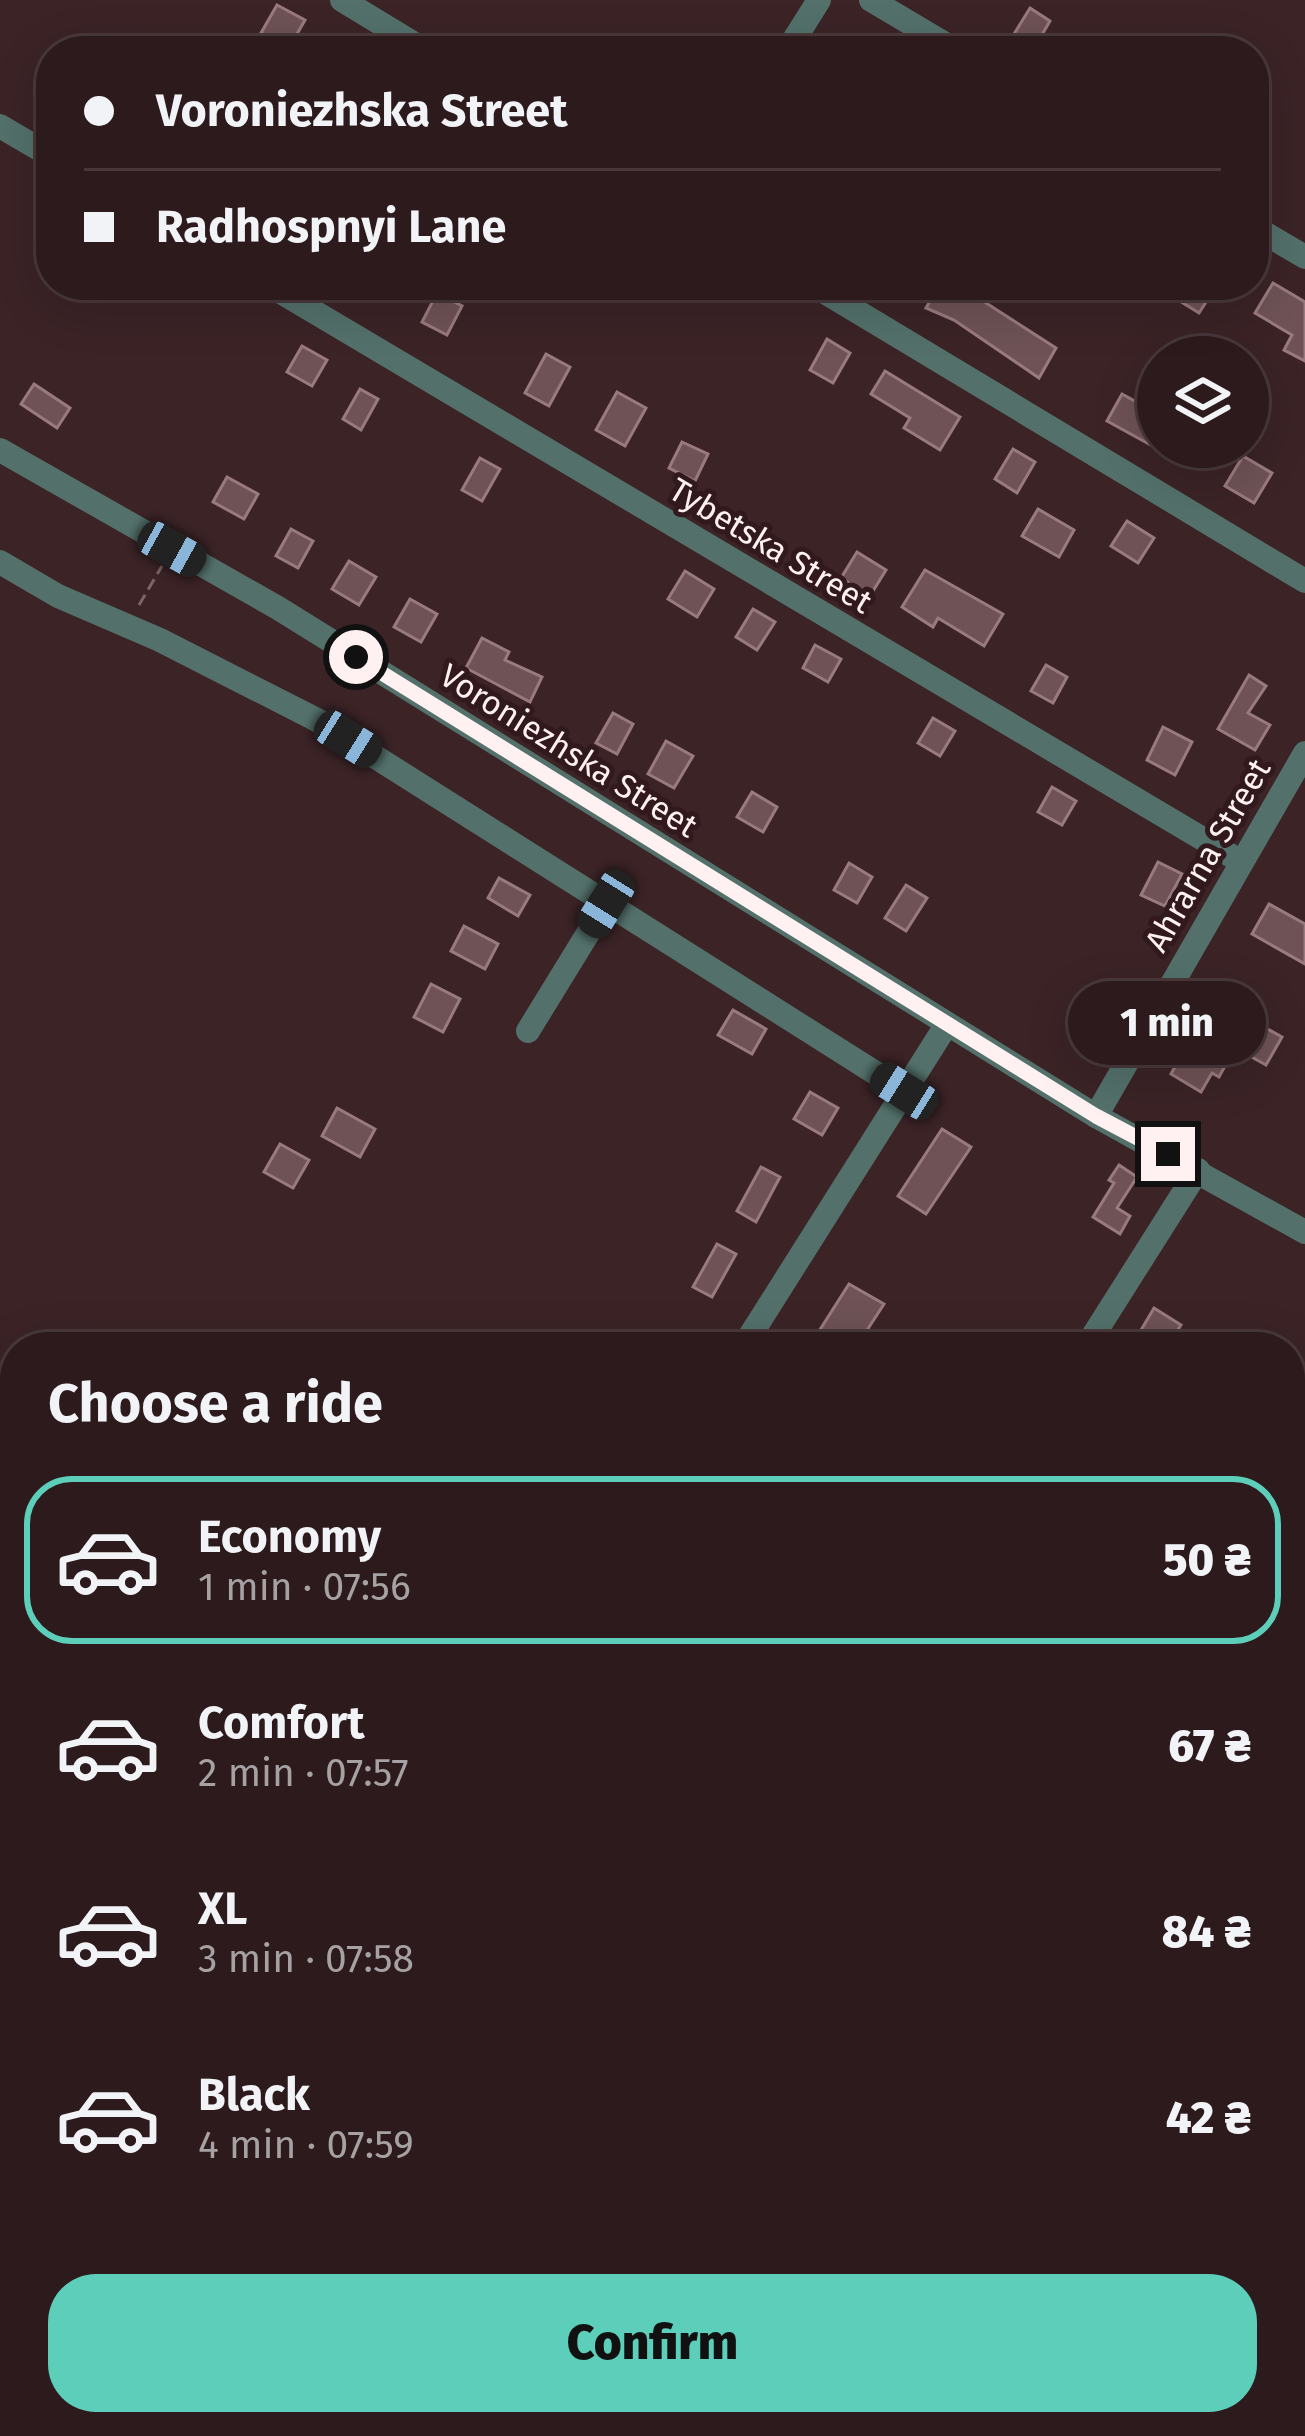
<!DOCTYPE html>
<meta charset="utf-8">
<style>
:root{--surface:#2c1a1c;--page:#342325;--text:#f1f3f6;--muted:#a6a1a3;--line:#48383b;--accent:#5cceba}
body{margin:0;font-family:"Fira Sans",sans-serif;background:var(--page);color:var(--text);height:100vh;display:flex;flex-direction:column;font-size:45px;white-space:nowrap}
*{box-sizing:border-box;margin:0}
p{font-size:39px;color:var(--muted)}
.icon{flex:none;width:66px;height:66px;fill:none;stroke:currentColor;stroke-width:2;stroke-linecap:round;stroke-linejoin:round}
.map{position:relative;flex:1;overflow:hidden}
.details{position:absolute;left:0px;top:1332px;width:1305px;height:1104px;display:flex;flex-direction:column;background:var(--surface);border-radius:48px 48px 0 0;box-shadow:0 12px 48px #0002,0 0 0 3px var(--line)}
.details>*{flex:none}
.guide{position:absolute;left:36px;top:36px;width:1233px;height:264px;border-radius:48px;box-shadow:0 12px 48px #0002,0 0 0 3px var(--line);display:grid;align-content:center;height:264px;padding:0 48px;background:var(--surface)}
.controls{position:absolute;left:1137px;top:336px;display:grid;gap:24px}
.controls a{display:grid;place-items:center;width:132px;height:132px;border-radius:50%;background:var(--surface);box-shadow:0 12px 48px #0002,0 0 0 3px var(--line);font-size:60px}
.end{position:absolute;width:54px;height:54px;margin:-27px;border:15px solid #fff1f2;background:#111;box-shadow:0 0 0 6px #111}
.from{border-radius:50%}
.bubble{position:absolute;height:84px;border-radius:42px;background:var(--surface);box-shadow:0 12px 48px #0002,0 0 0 3px var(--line);font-size:39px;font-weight:800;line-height:84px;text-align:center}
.car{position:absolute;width:36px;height:72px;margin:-36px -18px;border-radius:15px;box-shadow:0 0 9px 3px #0007;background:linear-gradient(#222 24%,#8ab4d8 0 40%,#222 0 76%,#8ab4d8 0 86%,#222 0)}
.guide b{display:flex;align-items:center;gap:42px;height:114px;font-size:45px}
.guide b+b{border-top:3px solid var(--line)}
.guide i{width:30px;height:30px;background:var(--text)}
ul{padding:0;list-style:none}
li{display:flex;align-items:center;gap:36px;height:168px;margin:0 24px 18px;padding:0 24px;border:6px solid transparent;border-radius:48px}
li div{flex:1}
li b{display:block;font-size:45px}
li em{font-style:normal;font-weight:800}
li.active{border-color:var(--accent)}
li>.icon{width:108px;height:108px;stroke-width:1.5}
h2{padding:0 48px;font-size:54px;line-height:144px}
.button{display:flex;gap:24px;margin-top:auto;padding:24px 48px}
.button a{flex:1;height:138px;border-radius:48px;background:var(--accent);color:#111;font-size:48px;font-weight:800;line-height:138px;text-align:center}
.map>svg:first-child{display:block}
</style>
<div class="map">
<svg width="1305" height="2436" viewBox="0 0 1305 2436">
<rect width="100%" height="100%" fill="#3b2326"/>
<g fill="#6e5255" stroke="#997a7e" stroke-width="3">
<polygon points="277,5 305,20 289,48 261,33"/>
<polygon points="1030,8 1050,21 1035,47 1014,34"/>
<polygon points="1273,283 1305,302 1305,361 1284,350 1292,335 1255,313"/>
<polygon points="939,285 957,285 969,292 1056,348 1039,378 954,320 926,308"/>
<polygon points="1154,285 1217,285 1199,313"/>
<polygon points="437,293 462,306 447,335 422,322"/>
<polygon points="827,339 850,353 833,383 810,370"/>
<polygon points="302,346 327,360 312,386 287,372"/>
<polygon points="546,354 570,367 549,406 525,393"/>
<polygon points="885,371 960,417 940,450 904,428 910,418 871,394"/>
<polygon points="34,384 70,408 57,428 21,404"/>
<polygon points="360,389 378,399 361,430 343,419"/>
<polygon points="617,392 646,408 625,446 596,430"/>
<polygon points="1122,394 1158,414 1158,449 1107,421"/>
<polygon points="682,442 708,454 695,481 669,468"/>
<polygon points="1013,449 1035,462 1017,493 995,479"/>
<polygon points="1243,456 1272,473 1254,503 1225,486"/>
<polygon points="480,458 500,469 482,501 462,490"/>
<polygon points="227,477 258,494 244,519 213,502"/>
<polygon points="1038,509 1074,530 1059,557 1022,536"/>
<polygon points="1127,521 1154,538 1138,563 1111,546"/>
<polygon points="291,529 313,541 298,568 276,556"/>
<polygon points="857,552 886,570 870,596 841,578"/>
<polygon points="349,561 376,577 359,605 332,589"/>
<polygon points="925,570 1003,614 984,646 938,618 933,627 902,607"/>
<polygon points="685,571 714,589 697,617 668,599"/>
<polygon points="410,599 437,614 421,642 394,627"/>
<polygon points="753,609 775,622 757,650 736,637"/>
<polygon points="482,638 509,652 505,660 542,677 530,702 466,668"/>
<polygon points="815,645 841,659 828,682 803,668"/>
<polygon points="1046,665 1067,677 1053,703 1031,691"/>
<polygon points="1249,675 1266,686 1248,713 1270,725 1255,750 1218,729"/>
<polygon points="613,713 633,724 617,754 596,743"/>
<polygon points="933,718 955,731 940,756 918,743"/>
<polygon points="1163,727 1192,742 1175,775 1147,760"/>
<polygon points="666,741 693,756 674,788 648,774"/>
<polygon points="1052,787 1076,801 1062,825 1038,812"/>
<polygon points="752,792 777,807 763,832 737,817"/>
<polygon points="1158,862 1182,874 1165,906 1141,895"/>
<polygon points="849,863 872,877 857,903 834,890"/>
<polygon points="499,878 530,895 518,916 488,898"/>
<polygon points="906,885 927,898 906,931 885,918"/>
<polygon points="1269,904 1305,924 1305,964 1252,934"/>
<polygon points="464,926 498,944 485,969 451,951"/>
<polygon points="431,984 460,999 443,1032 414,1017"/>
<polygon points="733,1010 766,1029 752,1054 718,1035"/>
<polygon points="1246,1017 1282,1037 1266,1065 1230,1045"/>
<polygon points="1187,1032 1230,1057 1219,1077 1212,1073 1201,1092 1171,1074 1178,1061 1172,1058"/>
<polygon points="810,1092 838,1108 822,1135 794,1119"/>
<polygon points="337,1108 375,1129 360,1157 322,1136"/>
<polygon points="942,1129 971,1147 926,1214 898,1196"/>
<polygon points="280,1144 309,1160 293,1188 264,1172"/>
<polygon points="1119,1165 1137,1177 1117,1208 1130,1216 1120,1234 1093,1217 1114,1183 1109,1180"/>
<polygon points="761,1167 780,1177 756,1222 737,1211"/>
<polygon points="717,1244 736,1254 712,1297 693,1287"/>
<polygon points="849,1284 884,1304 856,1347 828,1347 814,1339"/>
<polygon points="1154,1308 1181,1325 1167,1347 1131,1347"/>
<polygon points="1305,2188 1305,2264 1290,2287 1290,2213"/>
</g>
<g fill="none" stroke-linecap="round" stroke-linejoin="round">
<g stroke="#7a6567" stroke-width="3" stroke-dasharray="12 6" stroke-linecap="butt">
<polyline points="139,605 162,566"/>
<polyline points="0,2190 15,2199"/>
<polyline points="403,2428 417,2436"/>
</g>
<g stroke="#53706a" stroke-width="24">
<polyline points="342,0 426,51"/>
<polyline points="871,0 957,51"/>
<polyline points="787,51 819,0"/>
<polyline points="0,126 51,156"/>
<polyline points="1254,227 1305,257"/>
<polyline points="269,285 1240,861"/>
<polyline points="813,285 1305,581"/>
<polyline points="0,450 278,608 1096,1116 1305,1232"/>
<polyline points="0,562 58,596 160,640 317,720 904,1091"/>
<polyline points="528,1031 606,904"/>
<polyline points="1096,1116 1305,753"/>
<polyline points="743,1347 947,1024"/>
<polyline points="1086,1347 1198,1170"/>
<polyline points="1290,1495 1305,1471"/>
<polyline points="1290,1749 1305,1727"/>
<polyline points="1290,1936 1305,1946"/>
<polyline points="1290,2367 1305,2345"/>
<polyline points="325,2421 347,2436"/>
<polyline points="375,2436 385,2421"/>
<polyline points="803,2436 814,2421"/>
<polyline points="1243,2436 1253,2421"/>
</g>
</g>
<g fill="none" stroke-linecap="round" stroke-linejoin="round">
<polyline stroke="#fff1f2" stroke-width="15" points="356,657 1096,1116 1168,1154"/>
</g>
<g text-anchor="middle" stroke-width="10" stroke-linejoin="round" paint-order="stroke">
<g font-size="33" fill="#fff1f2" stroke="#31191d">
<text transform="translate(771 545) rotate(31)" y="12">Tybetska Street</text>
<text transform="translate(569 750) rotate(32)" y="12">Voroniezhska Street</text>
<text transform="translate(1207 855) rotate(-60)" y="12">Ahrarna Street</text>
</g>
</g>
</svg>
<div class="controls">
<a><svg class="icon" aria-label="layers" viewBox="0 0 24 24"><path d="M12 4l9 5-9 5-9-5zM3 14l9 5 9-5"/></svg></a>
</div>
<i class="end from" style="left:356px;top:657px"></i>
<i class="end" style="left:1168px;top:1154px"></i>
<div class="bubble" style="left:1068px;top:981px;width:198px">1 min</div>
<i class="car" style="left:172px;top:549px;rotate:119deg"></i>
<i class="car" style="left:348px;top:739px;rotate:122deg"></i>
<i class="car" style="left:606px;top:904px;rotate:212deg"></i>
<i class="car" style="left:904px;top:1091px;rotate:302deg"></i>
<div class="guide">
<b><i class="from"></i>Voroniezhska Street</b>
<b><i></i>Radhospnyi Lane</b>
</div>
<section class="details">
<h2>Choose a ride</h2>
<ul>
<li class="active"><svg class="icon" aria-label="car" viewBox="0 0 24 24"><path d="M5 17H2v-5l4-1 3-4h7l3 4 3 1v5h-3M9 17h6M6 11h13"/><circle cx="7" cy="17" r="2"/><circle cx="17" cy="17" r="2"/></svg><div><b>Economy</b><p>1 min · 07:56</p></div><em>50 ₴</em></li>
<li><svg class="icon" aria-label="car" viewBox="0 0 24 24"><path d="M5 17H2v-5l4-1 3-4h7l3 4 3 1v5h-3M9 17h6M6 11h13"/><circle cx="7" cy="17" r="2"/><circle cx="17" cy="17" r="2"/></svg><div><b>Comfort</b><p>2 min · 07:57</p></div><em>67 ₴</em></li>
<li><svg class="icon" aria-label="car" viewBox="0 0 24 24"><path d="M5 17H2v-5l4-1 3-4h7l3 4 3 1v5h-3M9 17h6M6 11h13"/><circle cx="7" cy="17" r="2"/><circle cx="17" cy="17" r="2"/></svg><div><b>XL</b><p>3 min · 07:58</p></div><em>84 ₴</em></li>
<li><svg class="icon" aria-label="car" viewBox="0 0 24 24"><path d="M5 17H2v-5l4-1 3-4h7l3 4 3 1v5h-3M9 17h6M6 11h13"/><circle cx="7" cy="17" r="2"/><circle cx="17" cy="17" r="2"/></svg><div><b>Black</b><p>4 min · 07:59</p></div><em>42 ₴</em></li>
</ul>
<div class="button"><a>Confirm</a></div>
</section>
</div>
